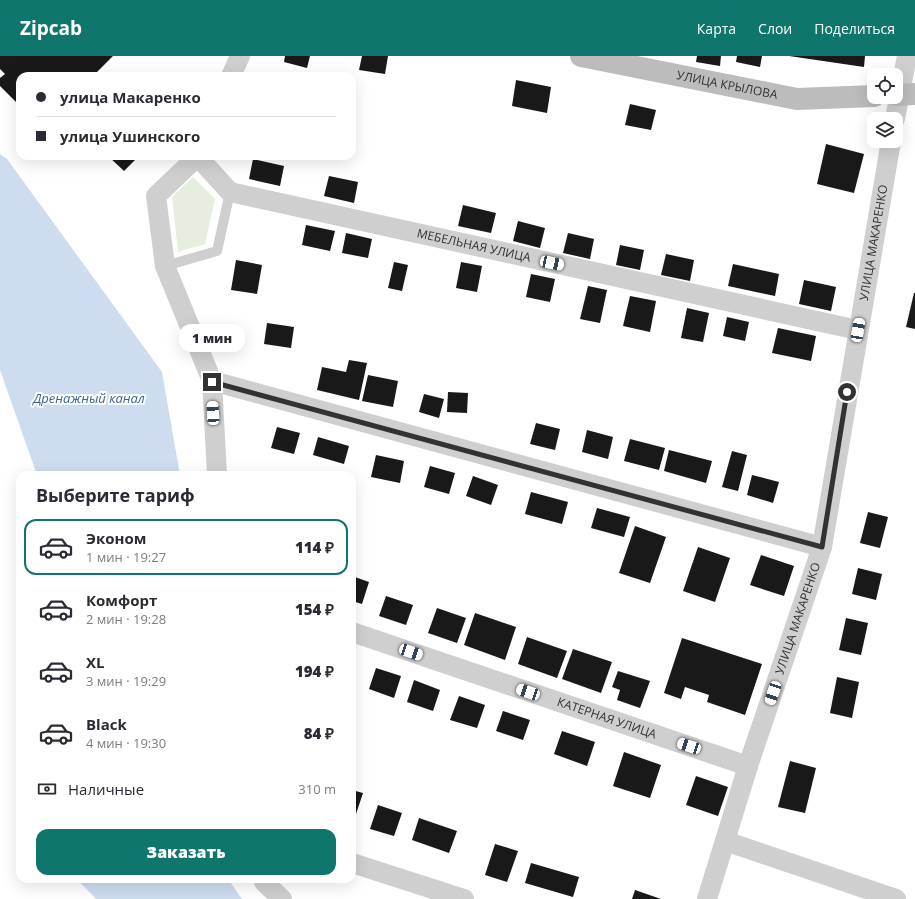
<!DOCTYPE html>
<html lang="ru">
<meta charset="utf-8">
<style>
:root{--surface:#fff;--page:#f7f7f7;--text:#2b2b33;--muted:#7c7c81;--line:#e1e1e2;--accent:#0f766e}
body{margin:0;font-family:"Open Sans",sans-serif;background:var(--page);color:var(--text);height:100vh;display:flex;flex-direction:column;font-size:15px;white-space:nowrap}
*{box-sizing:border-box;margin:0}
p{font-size:13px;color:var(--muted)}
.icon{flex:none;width:22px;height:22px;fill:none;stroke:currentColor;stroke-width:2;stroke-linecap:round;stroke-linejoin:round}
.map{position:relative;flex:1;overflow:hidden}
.details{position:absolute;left:16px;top:415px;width:340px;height:412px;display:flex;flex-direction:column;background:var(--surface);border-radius:12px;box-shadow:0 4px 16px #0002}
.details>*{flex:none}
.hud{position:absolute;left:16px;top:16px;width:340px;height:88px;border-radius:12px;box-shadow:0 4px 16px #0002;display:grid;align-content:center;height:88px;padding:0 20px;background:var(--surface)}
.tools{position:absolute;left:867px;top:12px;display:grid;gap:8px}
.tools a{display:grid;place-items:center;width:36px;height:36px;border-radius:8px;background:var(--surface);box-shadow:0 4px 16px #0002;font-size:20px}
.end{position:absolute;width:18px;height:18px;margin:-9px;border:5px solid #323232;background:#fff;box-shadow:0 0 0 2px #fff}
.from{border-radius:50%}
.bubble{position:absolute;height:28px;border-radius:12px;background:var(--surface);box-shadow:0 4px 16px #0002;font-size:13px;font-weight:800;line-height:28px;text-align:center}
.car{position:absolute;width:12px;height:24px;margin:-12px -6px;border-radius:5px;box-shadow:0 0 3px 1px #0007;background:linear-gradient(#fff 24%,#345 0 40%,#fff 0 76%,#345 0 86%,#fff 0)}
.hud b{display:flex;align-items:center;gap:14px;height:38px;font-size:15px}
.hud b+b{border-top:1px solid var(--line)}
.hud i{width:10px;height:10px;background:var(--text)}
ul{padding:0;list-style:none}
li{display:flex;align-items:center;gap:12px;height:56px;margin:0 8px 6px;padding:0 12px;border:2px solid transparent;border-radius:12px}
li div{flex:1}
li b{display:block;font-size:15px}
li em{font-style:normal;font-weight:800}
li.on{border-color:var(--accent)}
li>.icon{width:36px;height:36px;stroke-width:1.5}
h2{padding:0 20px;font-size:18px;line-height:48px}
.pay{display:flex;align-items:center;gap:10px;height:44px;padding:0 20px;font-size:15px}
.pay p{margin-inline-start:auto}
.primary-button{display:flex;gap:8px;margin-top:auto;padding:8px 20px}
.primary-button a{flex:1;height:46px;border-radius:12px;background:var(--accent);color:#fff;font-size:16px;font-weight:800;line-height:46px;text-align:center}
header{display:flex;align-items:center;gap:24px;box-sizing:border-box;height:56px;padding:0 20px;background:var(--accent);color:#fff}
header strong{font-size:19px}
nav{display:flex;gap:22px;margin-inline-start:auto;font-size:14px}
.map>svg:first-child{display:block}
</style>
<header>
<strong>Zipcab</strong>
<nav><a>Карта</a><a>Слои</a><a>Поделиться</a></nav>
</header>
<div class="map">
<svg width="915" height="843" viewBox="0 0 915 843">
<rect width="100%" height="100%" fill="#fff"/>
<polygon fill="#e6eee0" points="193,121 215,143 205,188 178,196 172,141"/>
<g fill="#cddcee">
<polygon points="0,98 7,103 162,316 180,419 37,419 0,314"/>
<polygon points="77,823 228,823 242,843 96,843"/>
</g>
<g fill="#191919">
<polygon points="0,0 113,0 93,20 20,20 20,50 0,30 0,22 5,18 0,13"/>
<polygon points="285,0 310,0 307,12 284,6"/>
<polygon points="362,0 388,0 385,18 359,14"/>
<polygon points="697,0 721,0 720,10 696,6"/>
<polygon points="737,0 762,0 760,11 736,6"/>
<polygon points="789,0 865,0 864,11"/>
<polygon points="516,24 551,31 547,57 512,50"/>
<polygon points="630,48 656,54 651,74 625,69"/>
<polygon points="826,88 864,98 854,137 817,128"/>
<polygon points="108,100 139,100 124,115"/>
<polygon points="253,103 284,110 280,130 249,123"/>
<polygon points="329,120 358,126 354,147 324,140"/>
<polygon points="463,149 496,157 491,177 458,170"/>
<polygon points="518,165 545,172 540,192 513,185"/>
<polygon points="306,169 335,175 330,195 302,189"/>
<polygon points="346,177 372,183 368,202 342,197"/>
<polygon points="568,177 594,183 590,203 563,197"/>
<polygon points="620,189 644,194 640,214 616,209"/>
<polygon points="666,198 694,204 690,225 661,219"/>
<polygon points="236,204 262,209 257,238 231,234"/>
<polygon points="394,206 408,209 402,235 388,232"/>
<polygon points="461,206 482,210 477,236 456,232"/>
<polygon points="733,208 779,218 775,240 728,230"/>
<polygon points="531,218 555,223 550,246 526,241"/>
<polygon points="804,224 836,231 831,255 799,248"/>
<polygon points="588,230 607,234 600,267 580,263"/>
<polygon points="914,237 915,237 915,273 906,271"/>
<polygon points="630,240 656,245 650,276 623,270"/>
<polygon points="687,252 709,257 703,286 681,282"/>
<polygon points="727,261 749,266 745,285 723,280"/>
<polygon points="267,267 294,271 291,292 264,288"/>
<polygon points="778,272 816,280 811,305 772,297"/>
<polygon points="349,304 367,307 359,344 317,334 322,311 346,316"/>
<polygon points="368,319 398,325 393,351 362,345"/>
<polygon points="448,336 468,337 467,357 447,356"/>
<polygon points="424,338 444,343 439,362 419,356"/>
<polygon points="536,367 560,373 555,394 530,388"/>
<polygon points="277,371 300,377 294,398 271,392"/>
<polygon points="587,374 613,381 608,403 582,396"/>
<polygon points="318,381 349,390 344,408 313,399"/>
<polygon points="630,383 665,392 659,414 624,405"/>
<polygon points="669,394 712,405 706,427 664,415"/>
<polygon points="732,395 747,399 738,435 722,431"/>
<polygon points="376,399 404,405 400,427 371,421"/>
<polygon points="430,410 455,417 449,438 424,431"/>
<polygon points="752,419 779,426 773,447 747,439"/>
<polygon points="473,420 498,429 491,449 466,440"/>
<polygon points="531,436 568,446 562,468 525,458"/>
<polygon points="597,452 630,461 624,481 591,472"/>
<polygon points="868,456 888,461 880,492 860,487"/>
<polygon points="635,470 666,481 650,527 619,517"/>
<polygon points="698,491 730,502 715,546 683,535"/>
<polygon points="761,499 794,510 784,540 750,529"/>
<polygon points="858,512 882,518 876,544 852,538"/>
<polygon points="352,520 369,526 362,548 352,545"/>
<polygon points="386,540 413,549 406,569 379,560"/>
<polygon points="437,552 466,562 457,587 428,577"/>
<polygon points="475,557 516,571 505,604 464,589"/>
<polygon points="846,562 868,567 861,599 839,594"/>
<polygon points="527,581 567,595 557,622 518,608"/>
<polygon points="682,582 762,608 745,659 707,646 709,639 685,631 681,643 664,637"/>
<polygon points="573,593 612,606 601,637 562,623"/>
<polygon points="376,612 401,620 394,642 369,633"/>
<polygon points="618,615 650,625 640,652 617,644 620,634 612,631"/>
<polygon points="837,621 859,626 852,662 830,657"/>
<polygon points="414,624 440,634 433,655 407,646"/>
<polygon points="459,640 485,649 477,672 450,664"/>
<polygon points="503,655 530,664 523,684 496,675"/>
<polygon points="562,675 595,686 587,710 554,698"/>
<polygon points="624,696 661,709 650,742 613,730"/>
<polygon points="790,705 816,712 805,757 778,751"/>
<polygon points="696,720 728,731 718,760 686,749"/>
<polygon points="352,734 363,737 355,761 352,760"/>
<polygon points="378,749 402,757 394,780 370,773"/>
<polygon points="419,762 457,775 449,797 412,784"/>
<polygon points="495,788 518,795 507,826 485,819"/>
<polygon points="531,807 579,821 573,841 525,827"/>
<polygon points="635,834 661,843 632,843"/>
</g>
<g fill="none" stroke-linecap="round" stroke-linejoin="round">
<polyline stroke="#cfcfcf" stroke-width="10" points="165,210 217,195 230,136"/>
<g stroke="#cfcfcf" stroke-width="20">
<polyline points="231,20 240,0"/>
<polyline points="895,63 907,0"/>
<polyline points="198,100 156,140 165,210 212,325 217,419"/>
<path id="s1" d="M198,101l32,35 628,138"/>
<polyline points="212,325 822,491"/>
<path id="s2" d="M352,576l396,134"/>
<polyline points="725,785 896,843"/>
<polyline points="352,807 464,843"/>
<polyline points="264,826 282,843"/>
<path id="s3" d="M707,843l41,-133 74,-219 69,-406"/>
</g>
<g stroke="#bcbcbc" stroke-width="22">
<path id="s4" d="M581,0l216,43 77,-3"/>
<polyline points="896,39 915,38"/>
</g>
</g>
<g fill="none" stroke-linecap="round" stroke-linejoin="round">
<polyline stroke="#323232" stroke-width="5" points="212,326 822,491 847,336"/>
</g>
<g text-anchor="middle" stroke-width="4" stroke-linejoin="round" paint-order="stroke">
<g font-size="12" fill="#323232" stroke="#fff">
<text dy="4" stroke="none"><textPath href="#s4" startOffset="149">УЛИЦА КРЫЛОВА</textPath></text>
<text dy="4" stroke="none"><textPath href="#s3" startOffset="679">УЛИЦА МАКАРЕНКО</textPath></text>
<text dy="4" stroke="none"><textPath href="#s1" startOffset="297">МЕБЕЛЬНАЯ УЛИЦА</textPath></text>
<text dy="4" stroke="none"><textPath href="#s3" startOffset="295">УЛИЦА МАКАРЕНКО</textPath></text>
<text dy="4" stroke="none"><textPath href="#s2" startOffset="269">КАТЕРНАЯ УЛИЦА</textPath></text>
</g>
<g font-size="13" font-style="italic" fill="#3d6696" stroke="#fff">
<text x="89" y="347">Дренажный канал</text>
</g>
</g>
</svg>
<div class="tools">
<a><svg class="icon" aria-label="locate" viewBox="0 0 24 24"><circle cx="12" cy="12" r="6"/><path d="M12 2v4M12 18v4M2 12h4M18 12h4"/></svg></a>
<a><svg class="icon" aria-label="layers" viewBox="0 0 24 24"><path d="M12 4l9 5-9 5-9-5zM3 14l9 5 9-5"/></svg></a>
</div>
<i class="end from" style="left:847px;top:336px"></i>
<i class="end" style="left:212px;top:326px"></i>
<div class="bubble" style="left:179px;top:268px;width:66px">1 мин</div>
<i class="car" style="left:552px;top:207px;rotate:102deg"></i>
<i class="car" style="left:858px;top:274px;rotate:10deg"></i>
<i class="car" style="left:213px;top:357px;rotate:357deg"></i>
<i class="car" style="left:411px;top:596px;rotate:109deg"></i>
<i class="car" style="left:528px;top:636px;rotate:289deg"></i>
<i class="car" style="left:773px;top:637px;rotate:199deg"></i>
<i class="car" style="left:689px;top:690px;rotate:288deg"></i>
<div class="hud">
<b><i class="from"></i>улица Макаренко</b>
<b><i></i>улица Ушинского</b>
</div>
<section class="details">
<h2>Выберите тариф</h2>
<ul>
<li class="on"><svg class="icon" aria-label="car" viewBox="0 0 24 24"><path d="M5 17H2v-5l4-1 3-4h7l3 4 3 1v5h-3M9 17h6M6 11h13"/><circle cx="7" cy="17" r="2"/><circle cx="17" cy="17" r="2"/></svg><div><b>Эконом</b><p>1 мин · 19:27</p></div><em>114 ₽</em></li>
<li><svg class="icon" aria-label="car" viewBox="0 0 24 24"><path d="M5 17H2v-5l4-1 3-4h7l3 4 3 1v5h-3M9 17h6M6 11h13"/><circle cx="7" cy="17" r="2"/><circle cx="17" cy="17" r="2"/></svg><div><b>Комфорт</b><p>2 мин · 19:28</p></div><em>154 ₽</em></li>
<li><svg class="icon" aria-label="car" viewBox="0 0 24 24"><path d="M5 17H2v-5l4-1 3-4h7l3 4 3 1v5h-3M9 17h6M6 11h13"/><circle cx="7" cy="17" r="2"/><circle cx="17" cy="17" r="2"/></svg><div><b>XL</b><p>3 мин · 19:29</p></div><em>194 ₽</em></li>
<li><svg class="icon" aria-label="car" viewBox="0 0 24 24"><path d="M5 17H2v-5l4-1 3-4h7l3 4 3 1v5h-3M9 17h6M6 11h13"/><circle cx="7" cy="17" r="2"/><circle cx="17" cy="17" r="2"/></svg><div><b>Black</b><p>4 мин · 19:30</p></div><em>84 ₽</em></li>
</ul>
<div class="pay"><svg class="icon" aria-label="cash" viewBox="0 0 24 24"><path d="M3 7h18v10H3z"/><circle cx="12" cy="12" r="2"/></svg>Наличные<p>310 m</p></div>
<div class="primary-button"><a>Заказать</a></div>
</section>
</div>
